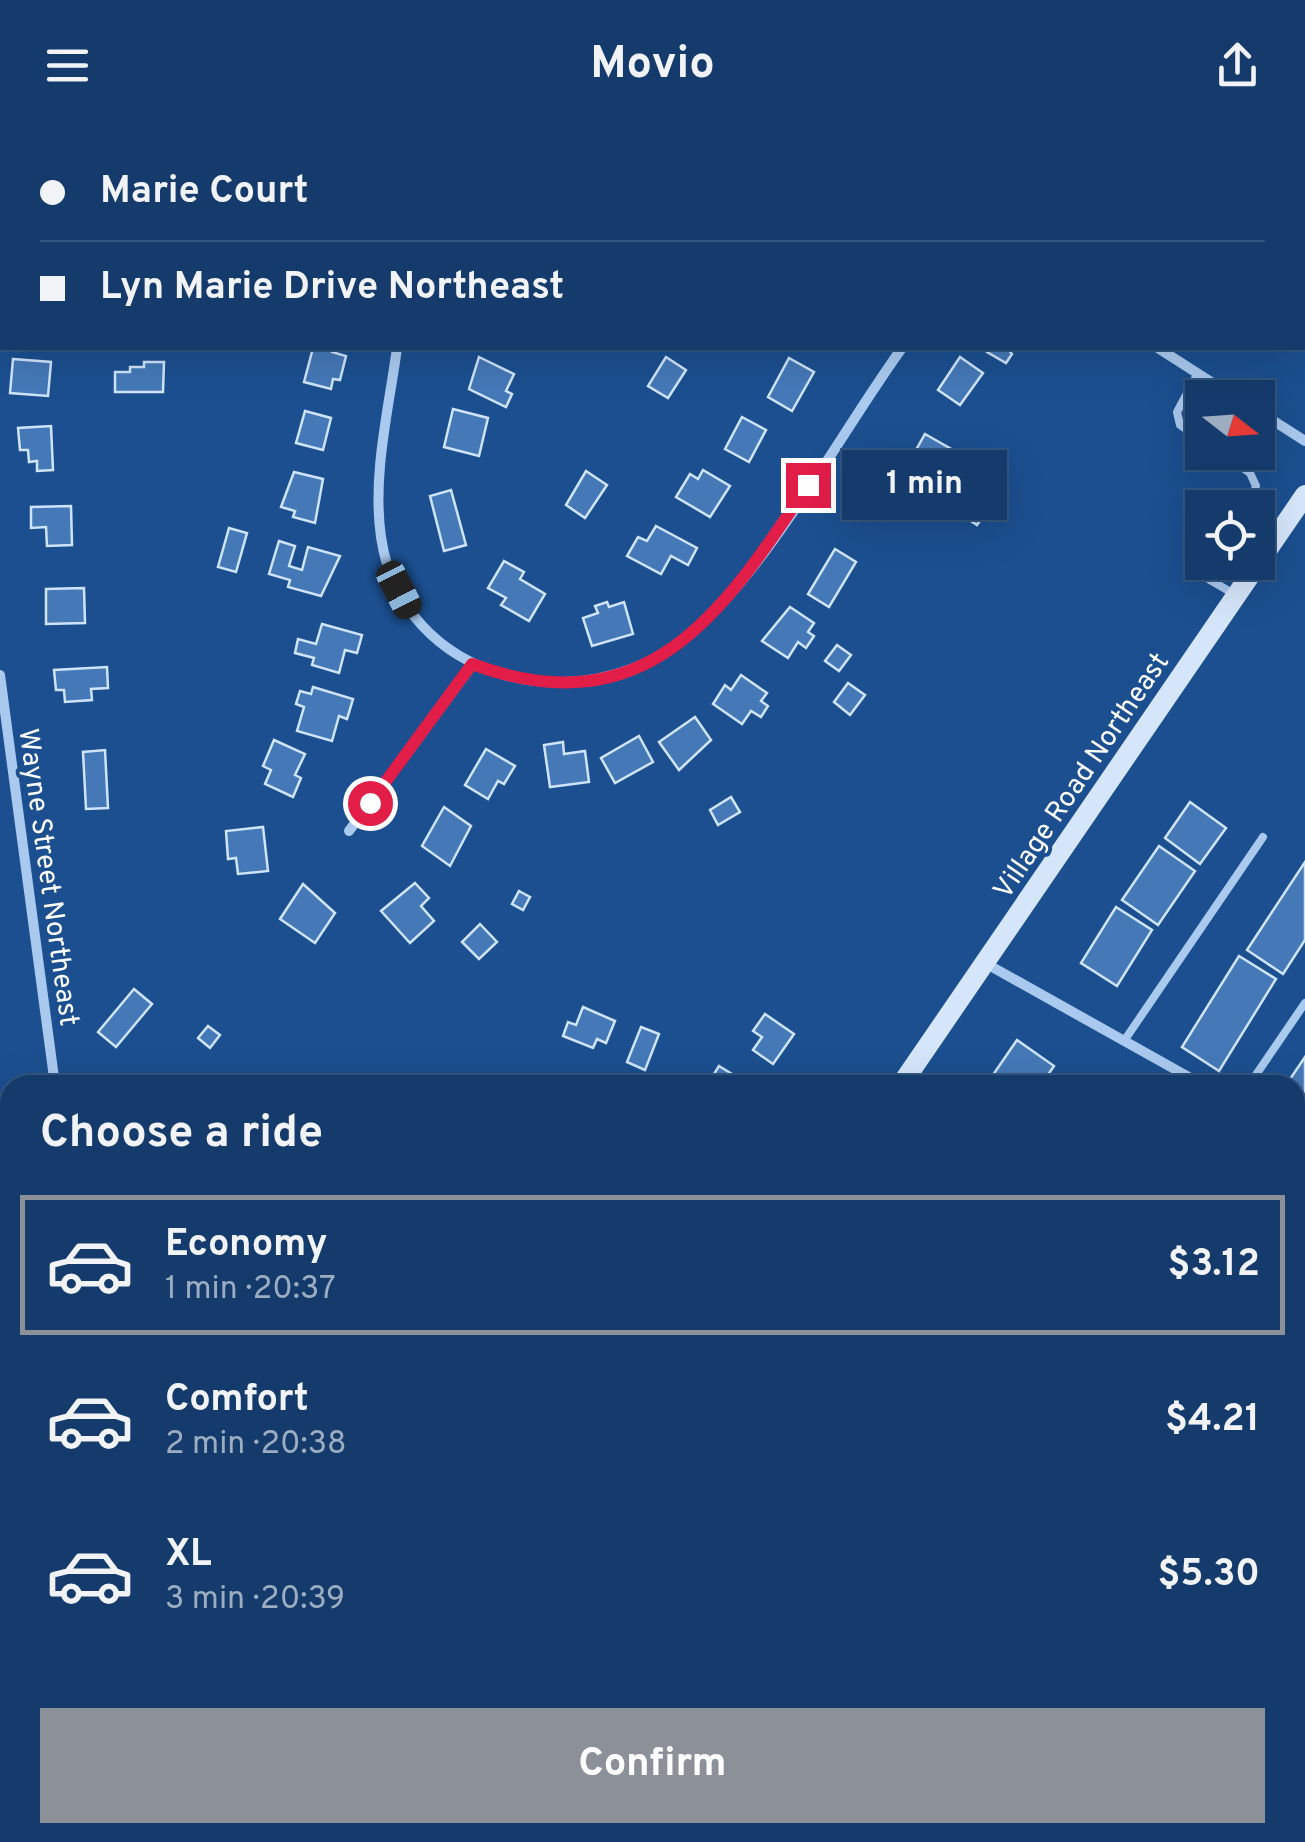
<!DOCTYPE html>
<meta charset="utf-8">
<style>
:root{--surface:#143b6b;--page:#1d4271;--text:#f1f3f6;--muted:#9dadc1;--line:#33557e;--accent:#8c9099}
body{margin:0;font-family:Overpass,sans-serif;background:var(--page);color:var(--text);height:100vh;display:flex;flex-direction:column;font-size:38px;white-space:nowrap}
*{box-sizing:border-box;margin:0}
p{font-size:32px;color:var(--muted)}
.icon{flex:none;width:55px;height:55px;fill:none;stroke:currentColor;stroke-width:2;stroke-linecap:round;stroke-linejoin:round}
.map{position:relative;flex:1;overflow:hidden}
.details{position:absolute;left:0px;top:945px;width:1305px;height:768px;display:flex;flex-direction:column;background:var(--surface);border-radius:30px 30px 0 0;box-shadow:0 10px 40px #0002,0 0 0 2px var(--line)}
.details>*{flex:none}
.top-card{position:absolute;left:0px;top:0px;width:1305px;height:220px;box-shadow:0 10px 40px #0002,0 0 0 2px var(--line);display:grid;align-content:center;height:220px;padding:0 40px;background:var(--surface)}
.needle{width:65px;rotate:107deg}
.buttons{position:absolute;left:1185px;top:250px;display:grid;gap:20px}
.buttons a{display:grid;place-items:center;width:90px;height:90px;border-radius:0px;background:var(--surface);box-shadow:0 10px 40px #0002,0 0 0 2px var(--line);font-size:50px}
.end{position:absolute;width:45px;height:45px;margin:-22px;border:12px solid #e11d48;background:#fff;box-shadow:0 0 0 5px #fff}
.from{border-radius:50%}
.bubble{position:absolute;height:70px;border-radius:0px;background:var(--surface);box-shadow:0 10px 40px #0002,0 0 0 2px var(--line);font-size:32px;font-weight:700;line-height:70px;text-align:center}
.car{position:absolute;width:30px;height:60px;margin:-30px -15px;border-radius:12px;box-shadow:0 0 8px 2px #0007;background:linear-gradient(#222 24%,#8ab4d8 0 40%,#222 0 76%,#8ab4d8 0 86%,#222 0)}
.top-card b{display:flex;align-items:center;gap:35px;height:95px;font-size:38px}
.top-card b+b{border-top:2px solid var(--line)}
.top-card i{width:25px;height:25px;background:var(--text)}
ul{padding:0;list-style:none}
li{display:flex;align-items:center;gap:30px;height:140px;margin:0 20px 15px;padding:0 20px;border:5px solid transparent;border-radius:0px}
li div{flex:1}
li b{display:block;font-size:38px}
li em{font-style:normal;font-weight:700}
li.on{border-color:var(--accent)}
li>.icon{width:90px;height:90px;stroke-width:1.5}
h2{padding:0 40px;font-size:45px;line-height:120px}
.button{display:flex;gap:20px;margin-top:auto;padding:20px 40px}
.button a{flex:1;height:115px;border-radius:0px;background:var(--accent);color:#fff;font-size:40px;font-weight:700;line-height:115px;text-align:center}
header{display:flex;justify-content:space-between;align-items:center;height:130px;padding:0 40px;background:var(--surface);font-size:45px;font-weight:700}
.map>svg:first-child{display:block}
</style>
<header><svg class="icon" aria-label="menu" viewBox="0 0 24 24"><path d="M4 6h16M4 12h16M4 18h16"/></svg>Movio<svg class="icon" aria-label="share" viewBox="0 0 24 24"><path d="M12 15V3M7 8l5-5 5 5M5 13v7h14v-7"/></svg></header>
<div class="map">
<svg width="1305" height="1712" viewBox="0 0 1305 1712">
<rect width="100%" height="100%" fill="#1b4f8f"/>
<g fill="#4478b7" stroke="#cfe3fa" stroke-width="2.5">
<polygon points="313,218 333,218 332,222 346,226 340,250 333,249 331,259 304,252"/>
<polygon points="989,218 1007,218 1012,224 1006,233 987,222"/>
<polygon points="479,227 514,244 506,261 512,264 506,277 469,259"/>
<polygon points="666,227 686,240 668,268 648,256"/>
<polygon points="960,227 983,243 960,275 938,260"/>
<polygon points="789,228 814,242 792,281 768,267"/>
<polygon points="13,229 51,232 48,266 10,263"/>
<polygon points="144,232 164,232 163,262 115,262 115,242 130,242 130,237 144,237"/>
<polygon points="453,279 488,288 479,326 444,317"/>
<polygon points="305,281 331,288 323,320 296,313"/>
<polygon points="742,287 766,300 749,332 725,319"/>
<polygon points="51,296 53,340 37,341 37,331 29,332 28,320 20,320 18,298"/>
<polygon points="925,304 953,320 935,352 907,336"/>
<polygon points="703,340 730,356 710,387 676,367 690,344 698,349"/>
<polygon points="586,341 607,355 585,388 566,375"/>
<polygon points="294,342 323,349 315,393 293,387 295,381 281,377"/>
<polygon points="977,359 994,370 977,395 960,384"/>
<polygon points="451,360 466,415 444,421 430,366"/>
<polygon points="71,376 72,415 47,416 46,397 31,398 31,377"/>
<polygon points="656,396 697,418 688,435 671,426 661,444 627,426 638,407 647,411"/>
<polygon points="229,398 247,403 236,442 218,437"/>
<polygon points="279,411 295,416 289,436 302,440 308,417 340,426 321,466 288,457 290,450 269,444"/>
<polygon points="835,419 856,432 829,477 808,464"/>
<polygon points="504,431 524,442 520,449 545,464 529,491 501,475 506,468 488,458"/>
<polygon points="84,458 85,493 46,494 46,459"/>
<polygon points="607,472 609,477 624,472 633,504 592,516 583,488 598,483 595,476"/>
<polygon points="790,477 814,493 808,502 814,506 806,518 798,512 788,528 762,511"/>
<polygon points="322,494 362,505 357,523 345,520 339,543 312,535 314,528 295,523 298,509 316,514"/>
<polygon points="837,515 851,525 839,541 825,531"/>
<polygon points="107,537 108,558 91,559 92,570 65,572 64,560 56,560 54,540"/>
<polygon points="741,545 767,563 761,571 768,576 761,587 751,581 742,594 713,574 725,555 731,560"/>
<polygon points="848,553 865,565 850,585 834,572"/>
<polygon points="313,557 353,569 347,589 339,586 332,611 297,601 304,577 296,574 300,561 311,564"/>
<polygon points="695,587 711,610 679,640 659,612"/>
<polygon points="639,606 653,632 615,653 601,628"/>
<polygon points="274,610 305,624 295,645 301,648 293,667 265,654 271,640 263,636"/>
<polygon points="563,612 564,624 585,621 589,652 550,657 544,615"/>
<polygon points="486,619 515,636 504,654 498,651 488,669 465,655"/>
<polygon points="105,620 108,678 86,679 83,622"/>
<polygon points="731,667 740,682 718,695 710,680"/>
<polygon points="1190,672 1226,698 1200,734 1165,708"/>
<polygon points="444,677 471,696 450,736 422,716"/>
<polygon points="263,697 268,741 238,744 236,728 228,729 226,701"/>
<polygon points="1159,716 1195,741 1158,795 1122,770"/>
<polygon points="1305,732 1305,810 1283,844 1247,820"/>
<polygon points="415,753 429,768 421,776 434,791 410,813 381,781"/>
<polygon points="303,754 335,783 315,813 280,789"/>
<polygon points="519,761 530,767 523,780 512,774"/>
<polygon points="1116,777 1152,800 1117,856 1081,833"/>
<polygon points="480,794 497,812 479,829 462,812"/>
<polygon points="1239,826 1276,849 1219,941 1182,917"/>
<polygon points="134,859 152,874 116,917 98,902"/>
<polygon points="583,877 615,891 606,913 597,909 593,918 563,906 568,892 576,895"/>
<polygon points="765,884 794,904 773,934 753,920 762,907 753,901"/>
<polygon points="208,896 220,905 210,918 198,908"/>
<polygon points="641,897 659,904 645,940 627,932"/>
<polygon points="1017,910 1054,936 1041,955 986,955"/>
<polygon points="1305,927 1305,986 1295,980 1295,955 1286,955"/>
<polygon points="719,936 750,955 707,955"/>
<polygon points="1305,1309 1305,1331 1295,1325"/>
<polygon points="1295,1687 1305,1694 1305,1712 1293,1712 1279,1702 1295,1702"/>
<polygon points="274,1702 329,1702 324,1712 284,1712"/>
<polygon points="475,1702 511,1702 517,1706 513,1712 491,1712"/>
<polygon points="660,1702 692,1702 686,1712 675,1712"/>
<polygon points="791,1702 808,1702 822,1712 785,1712"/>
<polygon points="856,1702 877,1702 871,1712"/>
<polygon points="889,1702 913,1702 921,1708 919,1712 883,1712"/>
<polygon points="1029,1702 1053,1702 1047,1712"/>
<polygon points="1073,1702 1082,1702 1096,1712 1067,1712"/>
</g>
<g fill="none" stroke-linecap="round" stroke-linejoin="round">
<g stroke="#a9c9ee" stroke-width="8">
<polyline points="1198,243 1177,282 1180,295 1202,310"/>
<polyline points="1220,322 1250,343 1256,356 1248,378"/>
<polyline points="1214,432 1205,447 1234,464"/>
<polyline points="1124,911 1263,707"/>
<polyline points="1249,955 1305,873"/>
</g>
<g stroke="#a9c9ee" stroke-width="10">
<polyline points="812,0 816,2"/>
<polyline points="444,2 445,0"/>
<polyline points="0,200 2,200"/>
<path d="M397,218c-8,60 -25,127 -16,189 21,145 198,186 303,102 82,-65 155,-204 218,-291"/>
<polyline points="1158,218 1236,268"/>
<polyline points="1258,281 1305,311"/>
<polyline points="0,545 55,955"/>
<polyline points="349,701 473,534"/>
<polyline points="985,833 1203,955"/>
<polyline points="1295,1006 1305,1012"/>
<polyline points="0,1036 10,1023"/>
<polyline points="1295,1210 1305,1216"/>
<polyline points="0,1353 10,1360"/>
<polyline points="1295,1608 1305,1615"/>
<polyline points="0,1690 10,1696"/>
<polyline points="22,1702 38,1712"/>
<polyline points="244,1702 258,1712"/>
<polyline points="589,1702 606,1712"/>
<polyline points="966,1702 980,1712"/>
<polyline points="742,1712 749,1702"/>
</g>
<g stroke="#d6e6fa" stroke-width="20">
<polyline points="901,955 1305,365"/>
<polyline points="380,1712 387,1702"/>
</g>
</g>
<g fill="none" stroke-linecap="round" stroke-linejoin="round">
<path stroke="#e11d48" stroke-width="12" d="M370,673l102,-139c174,64 250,-49 336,-179"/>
</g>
<g text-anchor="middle" stroke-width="8" stroke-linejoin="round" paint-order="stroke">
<g font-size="28" fill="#fff" stroke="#1b4f8f">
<text transform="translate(1080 645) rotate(-56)" y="10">Village Road Northeast</text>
<text transform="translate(50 747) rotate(82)" y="10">Wayne Street Northeast</text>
</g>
</g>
</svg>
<div class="buttons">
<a><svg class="needle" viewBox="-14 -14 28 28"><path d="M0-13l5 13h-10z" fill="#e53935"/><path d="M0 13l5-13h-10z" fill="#9dadc1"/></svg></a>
<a><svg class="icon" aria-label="locate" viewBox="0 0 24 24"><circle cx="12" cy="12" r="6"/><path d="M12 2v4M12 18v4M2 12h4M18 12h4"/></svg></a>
</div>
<i class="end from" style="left:370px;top:673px"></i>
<i class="end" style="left:808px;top:355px"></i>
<div class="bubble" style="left:842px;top:320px;width:165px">1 min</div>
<i class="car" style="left:399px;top:460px;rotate:153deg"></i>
<div class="top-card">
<b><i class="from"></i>Marie Court</b>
<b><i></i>Lyn Marie Drive Northeast</b>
</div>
<section class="details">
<h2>Choose a ride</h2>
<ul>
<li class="on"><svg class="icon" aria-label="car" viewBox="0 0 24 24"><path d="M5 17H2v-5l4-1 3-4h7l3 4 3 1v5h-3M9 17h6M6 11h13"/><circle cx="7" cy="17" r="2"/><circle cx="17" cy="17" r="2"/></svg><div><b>Economy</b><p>1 min · 20:37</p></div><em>$3.12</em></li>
<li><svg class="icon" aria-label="car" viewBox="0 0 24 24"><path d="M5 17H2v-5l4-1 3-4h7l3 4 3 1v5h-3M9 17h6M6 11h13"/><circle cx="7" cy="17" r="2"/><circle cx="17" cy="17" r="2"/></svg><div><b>Comfort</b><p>2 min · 20:38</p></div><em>$4.21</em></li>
<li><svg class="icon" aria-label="car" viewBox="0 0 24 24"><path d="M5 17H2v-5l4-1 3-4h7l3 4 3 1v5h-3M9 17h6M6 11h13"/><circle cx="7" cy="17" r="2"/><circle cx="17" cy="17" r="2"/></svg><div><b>XL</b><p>3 min · 20:39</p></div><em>$5.30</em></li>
</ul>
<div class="button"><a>Confirm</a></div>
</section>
</div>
